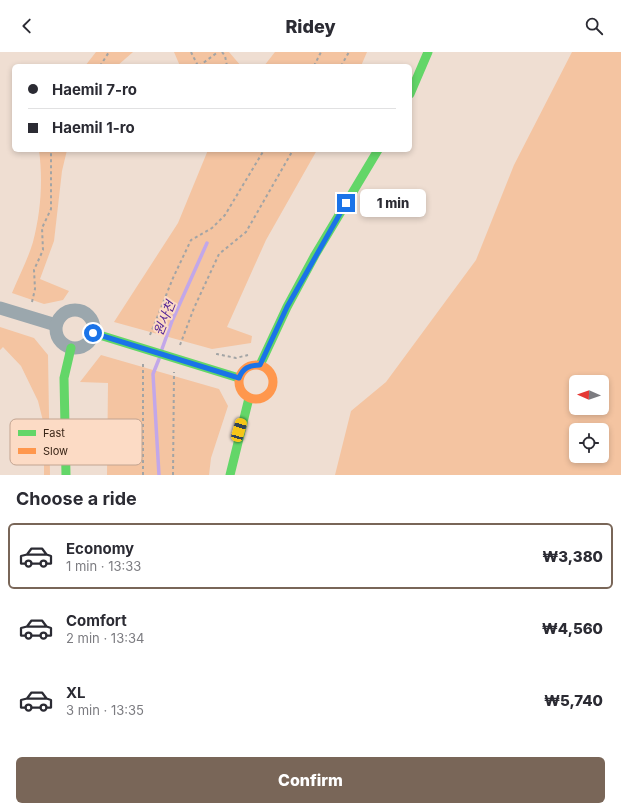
<!DOCTYPE html>
<meta charset="utf-8">
<style>
:root{--surface:#fff;--page:#f7f7f7;--text:#2b2b33;--muted:#7c7c81;--line:#e1e1e2;--accent:#796658}
body{margin:0;font-family:Inter,"Noto Sans KR",sans-serif;background:var(--page);color:var(--text);height:100vh;display:flex;flex-direction:column;font-size:15px;white-space:nowrap}
*{box-sizing:border-box;margin:0}
p{font-size:13px;color:var(--muted)}
.icon{flex:none;width:22px;height:22px;fill:none;stroke:currentColor;stroke-width:2;stroke-linecap:round;stroke-linejoin:round}
.map{position:relative;height:423px;overflow:hidden}
.panel{display:flex;flex-direction:column;background:var(--surface);flex:1}
.panel>*{flex:none}
.hud{position:absolute;left:12px;top:12px;width:400px;height:88px;border-radius:6px;box-shadow:0 2px 6px #0003;display:grid;align-content:center;height:88px;padding:0 16px;background:var(--surface)}
.needle{width:26px;rotate:272deg}
.tools{position:absolute;left:569px;top:323px;display:grid;gap:8px}
.tools a{display:grid;place-items:center;width:40px;height:40px;border-radius:6px;background:var(--surface);box-shadow:0 2px 6px #0003;font-size:20px}
.end{position:absolute;width:18px;height:18px;margin:-9px;border:5px solid #1a73e8;background:#fff;box-shadow:0 0 0 2px #fff}
.from{border-radius:50%}
.bubble{position:absolute;height:28px;border-radius:6px;background:var(--surface);box-shadow:0 2px 6px #0003;font-size:13px;font-weight:800;line-height:28px;text-align:center}
.car{position:absolute;width:12px;height:24px;margin:-12px -6px;border-radius:5px;box-shadow:0 0 3px 1px #0007;background:linear-gradient(#f5c518 24%,#345 0 40%,#f5c518 0 76%,#345 0 86%,#f5c518 0)}
.hud b{display:flex;align-items:center;gap:14px;height:38px;font-size:15px}
.hud b+b{border-top:1px solid var(--line)}
.hud i{width:10px;height:10px;background:var(--text)}
ul{padding:0;list-style:none}
li{display:flex;align-items:center;gap:12px;height:66px;margin:0 8px 6px;padding:0 8px;border:2px solid transparent;border-radius:6px}
li div{flex:1}
li b{display:block;font-size:15px}
li em{font-style:normal;font-weight:800}
li.selected{border-color:var(--accent)}
li>.icon{width:36px;height:36px;stroke-width:1.5}
h2{padding:0 16px;font-size:18px;line-height:48px}
.cta{display:flex;gap:8px;margin-top:auto;padding:8px 16px}
.cta a{flex:1;height:46px;border-radius:6px;background:var(--accent);color:#fff;font-size:16px;font-weight:800;line-height:46px;text-align:center}
header{display:flex;justify-content:space-between;align-items:center;height:52px;padding:0 16px;background:var(--surface);font-size:18px;font-weight:800}
.map>svg:first-child{display:block}
</style>
<header><svg class="icon" aria-label="back" viewBox="0 0 24 24"><path d="M15 5l-7 7 7 7"/></svg>Ridey<svg class="icon" aria-label="search" viewBox="0 0 24 24"><circle cx="10" cy="10" r="6"/><path d="M15 15l6 6"/></svg></header>
<div class="map">
<svg width="621" height="423" viewBox="0 0 621 423">
<rect width="100%" height="100%" fill="#efded2"/>
<g fill="#f4c4a1" fill-rule="evenodd">
<polygon points="96,0 133,0 117,14 85,14"/>
<polygon points="174,0 229,0 241,14 180,14"/>
<polygon points="275,0 367,0 361,14 264,14"/>
<path d="M572,0h49v423h-286l16,-64 35,-29 90,-122 38,-95zM576,330h26v26h-26zM576,378h26v26h-26z"/>
<path d="M39,98h28l-5,21 -8,70 -14,38 29,12 -6,9 -19,4 -32,-11c7,-17 16,-34 21,-51 8,-30 10,-62 6,-92z"/>
<polygon points="208,98 317,98 266,188 227,275 252,284 251,291 212,297 114,270 178,171"/>
<polygon points="0,275 34,286 48,303 50,423 44,423 44,373 38,349 21,314 3,295 0,298"/>
<polygon points="101,303 219,337 228,354 211,406 209,423 107,423 108,331 80,330"/>
</g>
<g fill="none" stroke-linecap="round" stroke-linejoin="round">
<g stroke="#c2a7e9" stroke-width="3.5">
<polyline points="162,297 172,269 207,191"/>
<polyline points="159,307 153,322 159,423"/>
</g>
<g stroke="#a2a4a5" stroke-width="2" stroke-dasharray="3 3" stroke-linecap="butt">
<polyline points="191,0 198,14"/>
<polyline points="222,0 225,4 227,14"/>
<polyline points="100,14 109,0"/>
<polyline points="199,14 218,0"/>
<polyline points="314,14 321,0"/>
<polyline points="341,14 349,0"/>
<polyline points="32,250 35,237 34,218 43,198 42,176 51,157 51,98"/>
<polyline points="150,283 173,226 191,188 212,176 225,163 264,98"/>
<polyline points="180,293 194,256 219,202 246,180 293,98"/>
<polyline points="217,303 217,302 236,306 248,303"/>
<polyline points="143,423 143,312"/>
<polyline points="173,423 174,320"/>
</g>
<g stroke="#9ba7ad" stroke-width="13">
<polyline points="0,256 56,273"/>
<circle cx="75" cy="277" r="19"/>
</g>
<g stroke="#63d668" stroke-width="9">
<polyline points="410,42 428,0"/>
<polyline points="93,281 239,326"/>
<polyline points="260,313 287,255 315,203 378,98"/>
<polyline points="66,423 64,326 71,296"/>
<polyline points="230,423 249,346"/>
</g>
<circle stroke="#ff974d" stroke-width="9" cx="256" cy="330" r="17"/>
</g>
<g fill="none" stroke-linecap="round" stroke-linejoin="round">
<path stroke="#1a73e8" stroke-width="5" d="M93,281l146,45c4,-10 10,-13 21,-13l27,-58 59,-104"/>
</g>
<g text-anchor="middle" stroke-width="4" stroke-linejoin="round" paint-order="stroke">
<g font-size="13" font-style="italic" fill="#522395" stroke="#fcdbc5">
<text transform="translate(164 266) rotate(-68)" y="5">원사천</text>
</g>
</g>
<rect x="10" y="367" width="132" height="46" rx="6" fill="#fcdbc5" stroke="#c2a491" stroke-width="1"/>
<rect x="18" y="378" width="18" height="6" fill="#63d668"/>
<rect x="18" y="396" width="18" height="6" fill="#ff974d"/>
<g font-size="11" fill="#392517">
<text x="43" y="385">Fast</text>
<text x="43" y="403">Slow</text>
</g>
</svg>
<div class="tools">
<a><svg class="needle" viewBox="-14 -14 28 28"><path d="M0-13l5 13h-10z" fill="#e53935"/><path d="M0 13l5-13h-10z" fill="#7c7c81"/></svg></a>
<a><svg class="icon" aria-label="locate" viewBox="0 0 24 24"><circle cx="12" cy="12" r="6"/><path d="M12 2v4M12 18v4M2 12h4M18 12h4"/></svg></a>
</div>
<i class="end from" style="left:93px;top:281px"></i>
<i class="end" style="left:346px;top:151px"></i>
<div class="bubble" style="left:360px;top:137px;width:66px">1 min</div>
<i class="car" style="left:239px;top:378px;rotate:16deg"></i>
<div class="hud">
<b><i class="from"></i>Haemil 7-ro</b>
<b><i></i>Haemil 1-ro</b>
</div>
</div>
<section class="panel">
<h2>Choose a ride</h2>
<ul>
<li class="selected"><svg class="icon" aria-label="car" viewBox="0 0 24 24"><path d="M5 17H2v-5l4-1 3-4h7l3 4 3 1v5h-3M9 17h6M6 11h13"/><circle cx="7" cy="17" r="2"/><circle cx="17" cy="17" r="2"/></svg><div><b>Economy</b><p>1 min · 13:33</p></div><em>₩3,380</em></li>
<li><svg class="icon" aria-label="car" viewBox="0 0 24 24"><path d="M5 17H2v-5l4-1 3-4h7l3 4 3 1v5h-3M9 17h6M6 11h13"/><circle cx="7" cy="17" r="2"/><circle cx="17" cy="17" r="2"/></svg><div><b>Comfort</b><p>2 min · 13:34</p></div><em>₩4,560</em></li>
<li><svg class="icon" aria-label="car" viewBox="0 0 24 24"><path d="M5 17H2v-5l4-1 3-4h7l3 4 3 1v5h-3M9 17h6M6 11h13"/><circle cx="7" cy="17" r="2"/><circle cx="17" cy="17" r="2"/></svg><div><b>XL</b><p>3 min · 13:35</p></div><em>₩5,740</em></li>
</ul>
<div class="cta"><a>Confirm</a></div>
</section>
